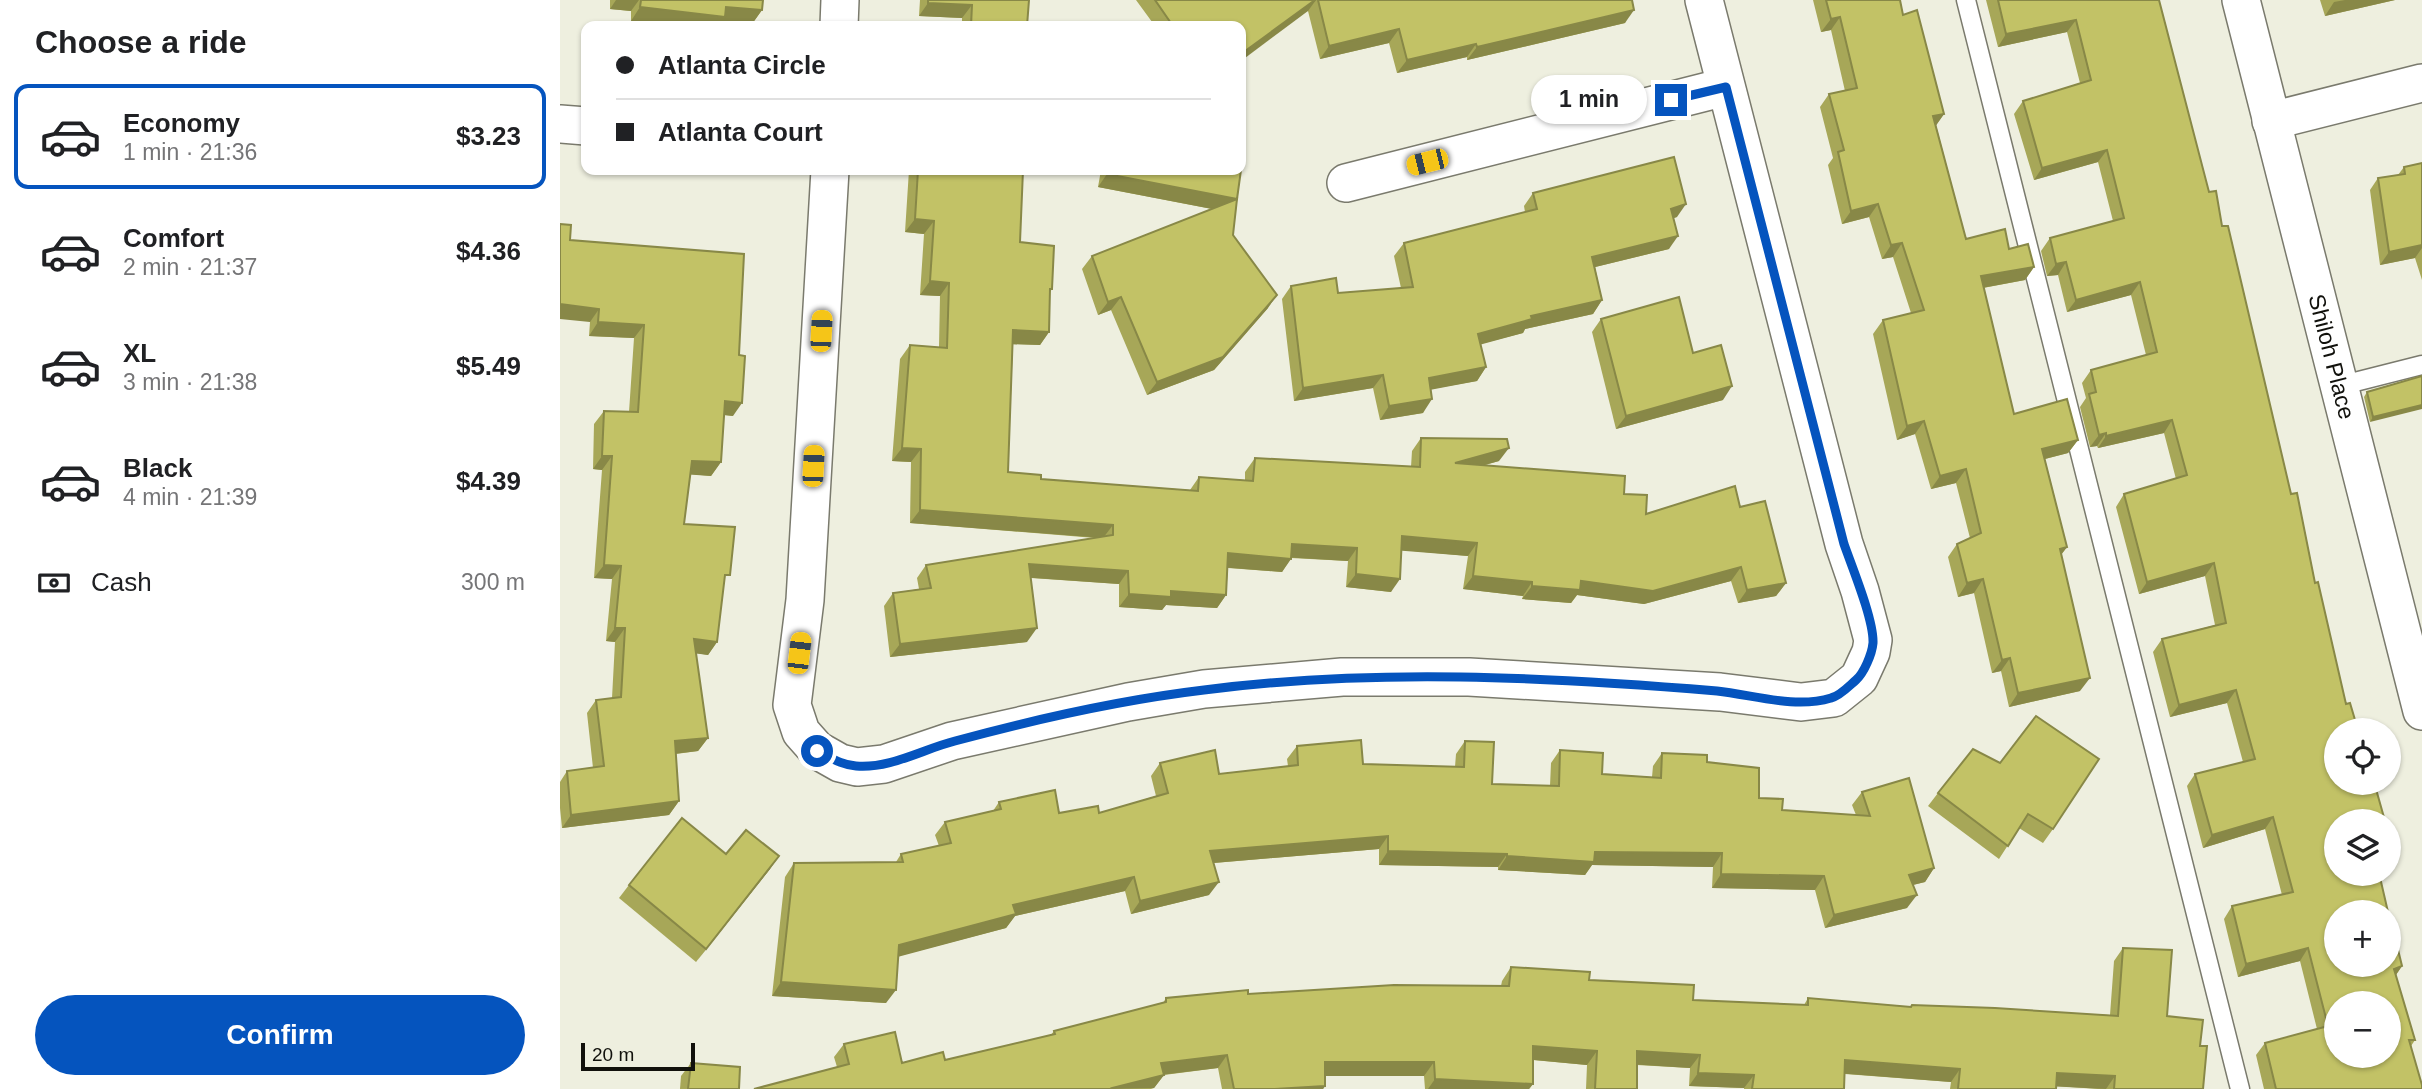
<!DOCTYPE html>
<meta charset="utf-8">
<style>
:root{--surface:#fff;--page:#f6f6f6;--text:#202124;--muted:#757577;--line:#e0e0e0;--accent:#0554be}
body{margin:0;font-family:Arial,sans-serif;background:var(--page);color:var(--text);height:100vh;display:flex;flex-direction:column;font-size:26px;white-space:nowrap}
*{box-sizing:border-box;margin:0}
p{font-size:23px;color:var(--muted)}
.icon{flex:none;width:38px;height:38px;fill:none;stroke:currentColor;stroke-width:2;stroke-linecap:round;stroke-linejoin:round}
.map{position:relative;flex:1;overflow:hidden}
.sheet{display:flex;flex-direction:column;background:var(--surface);width:560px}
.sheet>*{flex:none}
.guide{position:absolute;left:21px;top:21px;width:665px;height:154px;border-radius:14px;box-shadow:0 2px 5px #0004;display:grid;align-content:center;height:154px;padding:0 35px;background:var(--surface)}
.fabs{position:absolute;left:1764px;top:718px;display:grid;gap:14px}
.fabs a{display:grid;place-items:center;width:77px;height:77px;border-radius:50%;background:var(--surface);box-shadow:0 2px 5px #0004;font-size:35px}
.scale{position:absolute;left:21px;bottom:18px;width:114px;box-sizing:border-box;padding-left:7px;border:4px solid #11110c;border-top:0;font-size:19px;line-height:24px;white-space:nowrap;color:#11110c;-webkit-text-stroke:5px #eeefdf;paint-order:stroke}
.end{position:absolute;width:32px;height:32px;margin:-16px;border:9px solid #0554be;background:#fff;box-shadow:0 0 0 4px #fff}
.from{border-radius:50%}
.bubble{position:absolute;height:49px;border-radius:24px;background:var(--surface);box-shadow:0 2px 5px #0004;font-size:23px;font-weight:700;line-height:49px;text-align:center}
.car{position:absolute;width:21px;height:42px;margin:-21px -10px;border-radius:9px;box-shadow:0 0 5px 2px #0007;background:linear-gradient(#f5c518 24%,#345 0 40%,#f5c518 0 76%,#345 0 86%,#f5c518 0)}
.guide b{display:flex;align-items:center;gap:24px;height:66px;font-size:26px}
.guide b+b{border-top:2px solid var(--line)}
.guide i{width:18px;height:18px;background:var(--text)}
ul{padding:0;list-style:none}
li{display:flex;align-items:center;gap:21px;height:105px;margin:0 14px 10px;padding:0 21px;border:4px solid transparent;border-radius:14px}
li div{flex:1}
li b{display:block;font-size:26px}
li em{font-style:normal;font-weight:700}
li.on{border-color:var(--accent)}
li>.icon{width:63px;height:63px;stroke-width:1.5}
h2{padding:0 35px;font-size:32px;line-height:84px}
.pay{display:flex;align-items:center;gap:18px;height:77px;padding:0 35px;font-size:26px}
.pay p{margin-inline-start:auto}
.primary-button{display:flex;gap:14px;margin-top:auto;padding:14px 35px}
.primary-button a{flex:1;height:80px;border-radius:42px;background:var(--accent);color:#fff;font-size:28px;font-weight:700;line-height:80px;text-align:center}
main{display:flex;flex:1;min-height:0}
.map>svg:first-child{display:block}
</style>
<main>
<section class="sheet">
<h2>Choose a ride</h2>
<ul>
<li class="on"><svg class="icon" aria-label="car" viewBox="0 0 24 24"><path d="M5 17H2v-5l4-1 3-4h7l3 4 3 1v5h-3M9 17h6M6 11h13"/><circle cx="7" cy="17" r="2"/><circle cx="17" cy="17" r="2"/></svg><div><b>Economy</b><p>1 min · 21:36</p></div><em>$3.23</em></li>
<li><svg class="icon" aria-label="car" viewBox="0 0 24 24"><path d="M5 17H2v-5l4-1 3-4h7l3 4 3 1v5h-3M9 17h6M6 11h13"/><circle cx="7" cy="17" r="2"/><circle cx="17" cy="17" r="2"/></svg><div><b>Comfort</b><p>2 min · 21:37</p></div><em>$4.36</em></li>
<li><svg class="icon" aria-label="car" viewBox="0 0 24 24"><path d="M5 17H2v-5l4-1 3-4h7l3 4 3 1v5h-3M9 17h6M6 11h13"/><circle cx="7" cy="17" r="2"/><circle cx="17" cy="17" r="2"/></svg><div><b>XL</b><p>3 min · 21:38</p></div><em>$5.49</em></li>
<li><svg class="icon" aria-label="car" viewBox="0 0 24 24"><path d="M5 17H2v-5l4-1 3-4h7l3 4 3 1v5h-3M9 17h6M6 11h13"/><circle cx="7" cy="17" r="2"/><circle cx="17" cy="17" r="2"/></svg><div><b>Black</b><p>4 min · 21:39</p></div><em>$4.39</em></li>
</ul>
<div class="pay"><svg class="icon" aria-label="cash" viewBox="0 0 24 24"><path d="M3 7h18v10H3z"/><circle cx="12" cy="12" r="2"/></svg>Cash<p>300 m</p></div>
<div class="primary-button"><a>Confirm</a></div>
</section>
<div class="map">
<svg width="1862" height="1089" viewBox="0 0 1862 1089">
<rect width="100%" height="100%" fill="#eeefdf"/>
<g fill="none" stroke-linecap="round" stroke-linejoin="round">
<g stroke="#7a7a6d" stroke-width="21">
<g id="lane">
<polyline points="1406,0 1680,1089"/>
<polyline points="1779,386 1862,365"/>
</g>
</g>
<g stroke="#7a7a6d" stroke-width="40">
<g id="street">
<path id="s1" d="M1681,0l181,711"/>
<polyline points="279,26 280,0"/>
<polyline points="1711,121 1862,83"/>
<polyline points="0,124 26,126"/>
<polyline points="270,170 245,600 232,705 241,732 257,750 280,763 297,767 324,764 392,741 568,702 644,689 782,677 909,677 1160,692 1241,702 1274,698 1299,678 1311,652 1313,640 1300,591 1284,544 1144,0"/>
<polyline points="786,183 1165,87"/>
</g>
</g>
<use href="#lane" stroke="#fff" stroke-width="18"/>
<use href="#street" stroke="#fff" stroke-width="37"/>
</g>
<g fill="#a7a758">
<polygon points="50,0 203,0 202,10 192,24 163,21 159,26 122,26 71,21 71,11 50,9"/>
<polygon points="360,0 469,0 467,26 402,26 402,18 359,16"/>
<polygon points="576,0 1072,0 1065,23 907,60 907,57 837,73 829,43 760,59 748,11 681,26 595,26"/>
<polygon points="1253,0 1340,0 1343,15 1384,114 1376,125 1406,239 1449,249 1474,267 1465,280 1423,288 1454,414 1518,440 1508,453 1485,459 1507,547 1501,555 1520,691 1449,707 1441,671 1432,673 1414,593 1398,597 1388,557 1397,544 1410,538 1396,483 1371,489 1355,434 1337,440 1313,334 1323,320 1351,313 1333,257 1322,259 1309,217 1282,224 1268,165 1273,158 1260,107 1269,94 1285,91 1271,30 1261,32"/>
<polygon points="1426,0 1599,0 1776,821 1842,966 1836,975 1855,1040 1851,1046 1862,1089 1704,1089 1696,1055 1705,1043 1757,1029 1740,961 1678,977 1664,919 1672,906 1722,895 1705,829 1643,848 1627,786 1635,774 1683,762 1667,703 1610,717 1593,652 1602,639 1655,625 1645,576 1579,594 1556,507 1564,494 1616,479 1604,433 1538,448 1537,446 1530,447 1520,407 1526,398 1522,383 1531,370 1586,355 1571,295 1507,312 1498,275 1487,276 1481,251 1490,238 1553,221 1538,162 1474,180 1454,114 1463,101 1520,83 1507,32 1438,47"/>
<polygon points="1760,0 1835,0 1765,16"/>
<polygon points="1862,163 1862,280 1855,258 1820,265 1810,190 1818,178 1838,175 1844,167"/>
<polygon points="349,170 463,170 460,242 492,289 490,292 489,332 480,345 453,344 448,472 481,479 630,490 639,477 685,480 685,472 695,458 851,467 852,451 861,438 939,461 925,465 1064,494 1086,514 1180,507 1226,583 1216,596 1178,603 1171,581 1084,604 1017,595 1011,603 962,599 963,596 903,589 908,556 842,550 831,592 786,587 788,561 731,558 722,572 668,568 666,595 657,608 606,605 602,610 559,607 559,584 471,578 467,642 330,657 324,606 333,593 359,589 357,578 366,565 535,538 350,523 351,462 332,461 340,359 350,345 379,347 380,296 360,295 364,234 345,232"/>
<polygon points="541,170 681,170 673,235 708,308 654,370 587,395 551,310 538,315 522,269 532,256 652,209 538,187"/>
<polygon points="973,193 1117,217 1113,218 1109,249 1035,267 1042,300 1033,314 965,329 963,333 920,344 926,367 917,381 871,389 863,413 820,420 813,388 734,401 722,299 731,286 778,293 841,288 834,256 844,243 965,212 964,206"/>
<polygon points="10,240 173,416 164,415 161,462 151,476 130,474 124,524 164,583 157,642 148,655 136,653 148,738 138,751 116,754 119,801 109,815 2,828 0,808 0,782 7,771 33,768 27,713 36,700 52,698 55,642 46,641 52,579 34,578 42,470 33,469 34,424 44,411 69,412 74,338 29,336 30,322"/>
<polygon points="1041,319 1133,353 1163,400 1056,429 1032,332"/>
<polygon points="1862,376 1810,422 1804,397 1807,392"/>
<polygon points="905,741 932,784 990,786 991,763 1000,750 1042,774 1092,777 1093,766 1102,753 1147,762 1199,798 1222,810 1296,815 1292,805 1302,792 1374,868 1365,882 1353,885 1347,908 1265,928 1255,890 1152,888 1153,867 1032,865 1025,875 938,870 938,867 819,865 819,849 654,863 649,895 571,914 565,891 455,916 446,928 338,956 326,1003 212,996 225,877 234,863 336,862 341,854 379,846 375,835 385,822 433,811 439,802 499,813 539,813 596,796 591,776 600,763 659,774 728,766 727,759 737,746 803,764 895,767 896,754"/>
<polygon points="1440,763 1493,829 1483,843 1459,828 1439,859 1368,806 1378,793"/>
<polygon points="210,869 136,962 59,898 69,885"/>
<polygon points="1563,948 1607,1016 1640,1046 1643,1089 1538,1089 1496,1086 1496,1089 1390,1089 1391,1082 1285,1074 1284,1089 1184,1089 1184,1088 1129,1086 1130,1068 1077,1065 1077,1089 1026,1089 1027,1065 973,1060 973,1084 969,1089 865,1089 864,1076 765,1076 765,1086 763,1089 662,1089 658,1068 604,1075 594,1088 591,1089 194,1089 277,1067 274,1057 284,1044 342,1063 385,1060 491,1035 494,1031 603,1003 606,998 941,986 942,981 951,967 1029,980 1133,1000 1244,1005 1248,998 1350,1007 1352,1005 1550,1015 1554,961"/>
<polygon points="131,1063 179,1089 120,1089 121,1076"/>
</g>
<g fill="#888847">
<polygon points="56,0 79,0 71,11 50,9"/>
<polygon points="755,0 756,0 748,11 681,61 681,54"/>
<polygon points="1785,0 1835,0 1765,16 1774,2"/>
<polygon points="368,3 412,5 402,18 359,16"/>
<polygon points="80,7 166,7 202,10 192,24 163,21 159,26 122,26 71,21"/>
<polygon points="1074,10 1065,23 907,60 917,47"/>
<polygon points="1280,17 1271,30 1261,32 1271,19"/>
<polygon points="1516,20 1507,32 1438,47 1446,34"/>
<polygon points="839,29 829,43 760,59 769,46"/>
<polygon points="916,44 907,57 837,73 847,60"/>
<polygon points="1384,114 1375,127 1373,116"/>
<polygon points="1547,150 1538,162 1474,180 1482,168"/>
<polygon points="547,174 677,199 668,212 538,187"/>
<polygon points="1126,204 1117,217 1102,222 1111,209"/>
<polygon points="1318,204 1309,217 1282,224 1291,211"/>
<polygon points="355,219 374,221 364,234 345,232"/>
<polygon points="1118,236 1109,249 1023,270 1032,257"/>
<polygon points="1342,243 1333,257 1322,259 1331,245"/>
<polygon points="1862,245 1862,248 1855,258 1820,265 1829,252"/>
<polygon points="1506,262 1498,275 1487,276 1496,264"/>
<polygon points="1474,267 1465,280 1411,290 1421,276"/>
<polygon points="370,281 389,283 380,296 360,295"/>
<polygon points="1580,282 1571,295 1507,312 1516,300"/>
<polygon points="717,295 708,308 654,370 587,395 597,382"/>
<polygon points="561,297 551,310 538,315 548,302"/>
<polygon points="1042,300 1033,314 965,329 963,333 908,348 918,334 971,316"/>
<polygon points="0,304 39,309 30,322 0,319"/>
<polygon points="38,322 84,325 74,338 29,336"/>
<polygon points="453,330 489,332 480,345 444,344"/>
<polygon points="926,367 917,381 859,392 869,378"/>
<polygon points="823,375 813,388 734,401 743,388"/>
<polygon points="1172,386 1163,400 1056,429 1066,416"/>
<polygon points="872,399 863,413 820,420 829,406"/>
<polygon points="165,401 182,403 173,416 156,414"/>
<polygon points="1862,405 1862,409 1810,422 1813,417"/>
<polygon points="1612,420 1604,433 1538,448 1546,436"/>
<polygon points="1364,421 1355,434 1337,440 1347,426"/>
<polygon points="1546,433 1537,446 1530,447 1539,435"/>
<polygon points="1518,440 1508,453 1473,462 1482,449"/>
<polygon points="342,448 361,449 351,462 332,461"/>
<polygon points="949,448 939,461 885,476 895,463"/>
<polygon points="42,456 52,456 42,470 33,469"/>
<polygon points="132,461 161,462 151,476 122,474"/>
<polygon points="1406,469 1396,483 1371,489 1380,476"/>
<polygon points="360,510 553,525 543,538 350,523"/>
<polygon points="842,536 917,543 908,556 833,550"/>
<polygon points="732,544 797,548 788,561 722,557"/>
<polygon points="1507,547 1497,560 1500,549"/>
<polygon points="668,553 731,559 722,572 659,567"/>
<polygon points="1654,563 1645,576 1579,594 1587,582"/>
<polygon points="469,564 568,571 559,584 460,577"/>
<polygon points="44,565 61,566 52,579 34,578"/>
<polygon points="1181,567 1171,581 1084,604 1017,595 1011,603 962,599 972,586"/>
<polygon points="796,574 840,579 831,592 786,587"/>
<polygon points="913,576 972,582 963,596 903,589"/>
<polygon points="1423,579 1414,593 1398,597 1407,583"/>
<polygon points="1226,583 1216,596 1178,603 1187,590"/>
<polygon points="611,591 666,595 657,608 606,605 602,610 559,607 569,594"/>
<polygon points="55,628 65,628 55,642 46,641"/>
<polygon points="477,628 467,642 330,657 340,644"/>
<polygon points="134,639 157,642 148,655 125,652"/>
<polygon points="1450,658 1441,671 1432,673 1442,660"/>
<polygon points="1530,678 1520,691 1449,707 1458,693"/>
<polygon points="1676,690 1667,703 1610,717 1619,705"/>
<polygon points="148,738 138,751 105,755 115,741"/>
<polygon points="119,801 109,815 2,828 11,815"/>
<polygon points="1713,817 1705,829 1643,848 1652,835"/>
<polygon points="828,836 819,849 641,864 650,851"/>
<polygon points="828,851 947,854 938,867 819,865"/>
<polygon points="1035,852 1162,853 1153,867 1032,865 1025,875 938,870 947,856"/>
<polygon points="219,856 210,869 136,962 146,949"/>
<polygon points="1374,868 1365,882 1340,888 1349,875"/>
<polygon points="1161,874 1264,876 1255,890 1152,888"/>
<polygon points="574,877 565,891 455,916 446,928 330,959 339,945 453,905"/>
<polygon points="659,882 649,895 571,914 580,901"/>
<polygon points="1357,895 1347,908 1265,928 1274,915"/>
<polygon points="1748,948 1740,961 1678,977 1686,964"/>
<polygon points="1842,966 1833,979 1834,969"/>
<polygon points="221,982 336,990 326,1003 212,996"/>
<polygon points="973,1046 1037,1051 1027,1065 964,1059"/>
<polygon points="1077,1051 1140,1055 1130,1068 1068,1064"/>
<polygon points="667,1055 658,1068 592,1076 601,1063"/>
<polygon points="1285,1060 1400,1069 1391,1082 1276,1073"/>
<polygon points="765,1062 874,1062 864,1076 755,1076"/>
<polygon points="1138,1073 1194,1075 1184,1088 1129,1086"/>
<polygon points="1497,1073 1555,1076 1546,1089 1487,1086"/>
<polygon points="604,1075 594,1088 552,1089 552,1088"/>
<polygon points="875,1079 973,1084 969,1089 868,1089"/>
<polygon points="765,1086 763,1089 715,1089"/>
</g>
<g fill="#c2c266" stroke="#888847" stroke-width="2" fill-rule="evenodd">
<polygon points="81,0 203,0 202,10 166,7 165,17 80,7"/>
<polygon points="368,0 469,0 467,26 411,26 412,5 368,3"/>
<polygon points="595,0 755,0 681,54 681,26 613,26"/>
<polygon points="758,0 1072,0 1074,10 917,47 916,44 847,60 839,29 769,46"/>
<polygon points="1266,0 1340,0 1343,15 1357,10 1384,114 1373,116 1406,239 1445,229 1449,249 1468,244 1474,267 1421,276 1454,414 1507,399 1518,440 1482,449 1507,547 1500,549 1530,678 1458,693 1450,658 1442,660 1423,579 1407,583 1397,544 1421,533 1406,469 1380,476 1364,421 1347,426 1323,320 1364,310 1342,243 1331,245 1318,204 1291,211 1278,152 1284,150 1269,94 1297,88 1280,17 1271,19"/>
<path d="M1438,0h161l50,192 7,-1 6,35h6l63,268 6,-1 18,90 3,-1 28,122 4,-1 8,27h-22v52h38l11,39h-49v52h43l9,39h-52v52h53v-51l13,53 -8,3 21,71h-6l13,45v4h-146l-11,-46 63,-17 -20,-78 -62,16 -14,-58 61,-14 -20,-75 -61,18 -17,-61 60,-15 -19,-69 -57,15 -17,-66 64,-16 -12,-60 -67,19 -23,-88 63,-19 -15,-55 -66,16v-3l-7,2 -10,-41 7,-2 -5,-22 66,-18 -17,-70 -64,18 -10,-38 -10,2 -6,-26 74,-20 -17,-68 -65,18 -19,-67 68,-21 -15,-60 -70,14zM1776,1003h53v52h-53z"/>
<polygon points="681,148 683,149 681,169"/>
<polygon points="1114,157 1126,204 1111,209 1118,236 1032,257 1042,300 971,316 972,319 918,334 926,367 869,378 872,399 829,406 823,375 743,388 731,286 776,278 778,293 853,287 844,243 977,209 973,193"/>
<polygon points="1862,163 1862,245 1829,252 1818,178 1845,174 1844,167"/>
<polygon points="358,170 463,170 460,242 494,246 492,289 490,289 489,332 453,330 448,472 481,475 481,479 638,491 639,477 693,481 695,458 860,467 861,438 947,439 949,448 895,463 1065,476 1064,494 1087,495 1086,514 1175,486 1180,507 1205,501 1226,583 1187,590 1181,567 1093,591 1021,581 1020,590 972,586 972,582 913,576 917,543 842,536 840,579 796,574 797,548 732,544 731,559 668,553 666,595 611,591 611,597 569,594 568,571 469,564 477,628 340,644 333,593 371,588 366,565 553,535 553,525 360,510 361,449 342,448 350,345 387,348 389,283 370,281 374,221 355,219"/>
<polygon points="548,170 681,170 677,199 547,174"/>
<polygon points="677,199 673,235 717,295 663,357 597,382 561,297 548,302 532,256"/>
<polygon points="0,224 11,225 10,240 184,254 179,355 185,356 182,403 165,401 161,462 132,461 124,524 175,527 170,575 165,575 157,642 134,639 148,738 115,741 119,801 11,815 7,771 44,766 36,700 61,697 65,628 55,628 61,566 44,565 52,456 42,456 44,411 78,412 84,325 38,322 39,309 0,304"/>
<polygon points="1119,297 1133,353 1161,345 1172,386 1066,416 1041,319"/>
<polygon points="1862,376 1862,405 1813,417 1807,392"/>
<polygon points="1476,716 1539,759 1493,829 1468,814 1448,846 1378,793 1413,749 1440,763"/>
<polygon points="801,740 803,764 904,767 905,741 934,742 932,784 999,786 1000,750 1043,753 1042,774 1101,778 1102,753 1147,755 1147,762 1199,768 1199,798 1223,799 1222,810 1310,816 1302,792 1349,778 1374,868 1349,875 1357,895 1274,915 1264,876 1161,874 1162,853 1035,852 1034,862 947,856 947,854 828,851 828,836 650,851 659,882 580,901 574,877 453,905 456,914 339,945 336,990 221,982 234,863 343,862 341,854 391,843 385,822 441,809 439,802 495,790 499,813 538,806 539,813 608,793 600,763 655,750 659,774 738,765 737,746"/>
<polygon points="122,818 166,854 186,830 219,856 146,949 69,885"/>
<polygon points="1563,948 1612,950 1607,1016 1643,1020 1640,1046 1647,1046 1643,1089 1554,1089 1555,1076 1497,1073 1496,1089 1398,1089 1400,1069 1285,1060 1284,1089 1192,1089 1194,1075 1138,1073 1140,1055 1077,1051 1077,1089 1035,1089 1037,1051 973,1046 973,1084 875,1079 874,1062 765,1062 765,1086 715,1089 674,1089 667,1055 601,1063 604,1075 552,1088 553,1089 194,1089 289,1064 284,1044 335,1032 342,1063 383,1052 385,1060 495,1034 494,1031 606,1002 606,998 688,990 688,994 834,985 949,986 951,967 1030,972 1029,980 1134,985 1133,1000 1248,1005 1248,998 1351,1007 1352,1005 1435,1008 1558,1016"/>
<polygon points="131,1063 180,1067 179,1089 128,1089"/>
</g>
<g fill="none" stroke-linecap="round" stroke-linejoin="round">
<path stroke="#0554be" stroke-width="9" d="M257,751c13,6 24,14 39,15 34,3 67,-17 99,-25 81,-22 165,-41 249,-51 170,-22 343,-13 513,1 37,4 78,18 114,7 9,-2 18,-12 25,-18 8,-7 16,-26 17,-37 1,-23 -21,-76 -29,-99l-118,-457 -55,13"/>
</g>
<g text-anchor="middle" stroke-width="6" stroke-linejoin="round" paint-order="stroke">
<g font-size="23" fill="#11110c" stroke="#eeefdf">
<text dy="8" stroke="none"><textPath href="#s1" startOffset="368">Shiloh Place</textPath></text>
</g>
</g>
</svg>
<div class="fabs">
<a><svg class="icon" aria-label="locate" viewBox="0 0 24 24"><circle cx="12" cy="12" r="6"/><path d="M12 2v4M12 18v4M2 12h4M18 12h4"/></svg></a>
<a><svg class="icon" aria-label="layers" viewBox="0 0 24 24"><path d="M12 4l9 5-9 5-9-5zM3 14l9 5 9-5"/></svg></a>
<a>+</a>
<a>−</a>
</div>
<div class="scale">20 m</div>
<i class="end from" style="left:257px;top:751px"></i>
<i class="end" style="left:1111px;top:100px"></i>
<div class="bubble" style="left:971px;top:75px;width:116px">1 min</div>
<i class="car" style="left:867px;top:162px;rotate:256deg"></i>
<i class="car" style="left:261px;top:331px;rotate:3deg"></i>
<i class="car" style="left:253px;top:466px;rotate:3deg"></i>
<i class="car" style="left:239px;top:653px;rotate:7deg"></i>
<div class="guide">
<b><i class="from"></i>Atlanta Circle</b>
<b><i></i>Atlanta Court</b>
</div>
</div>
</main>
